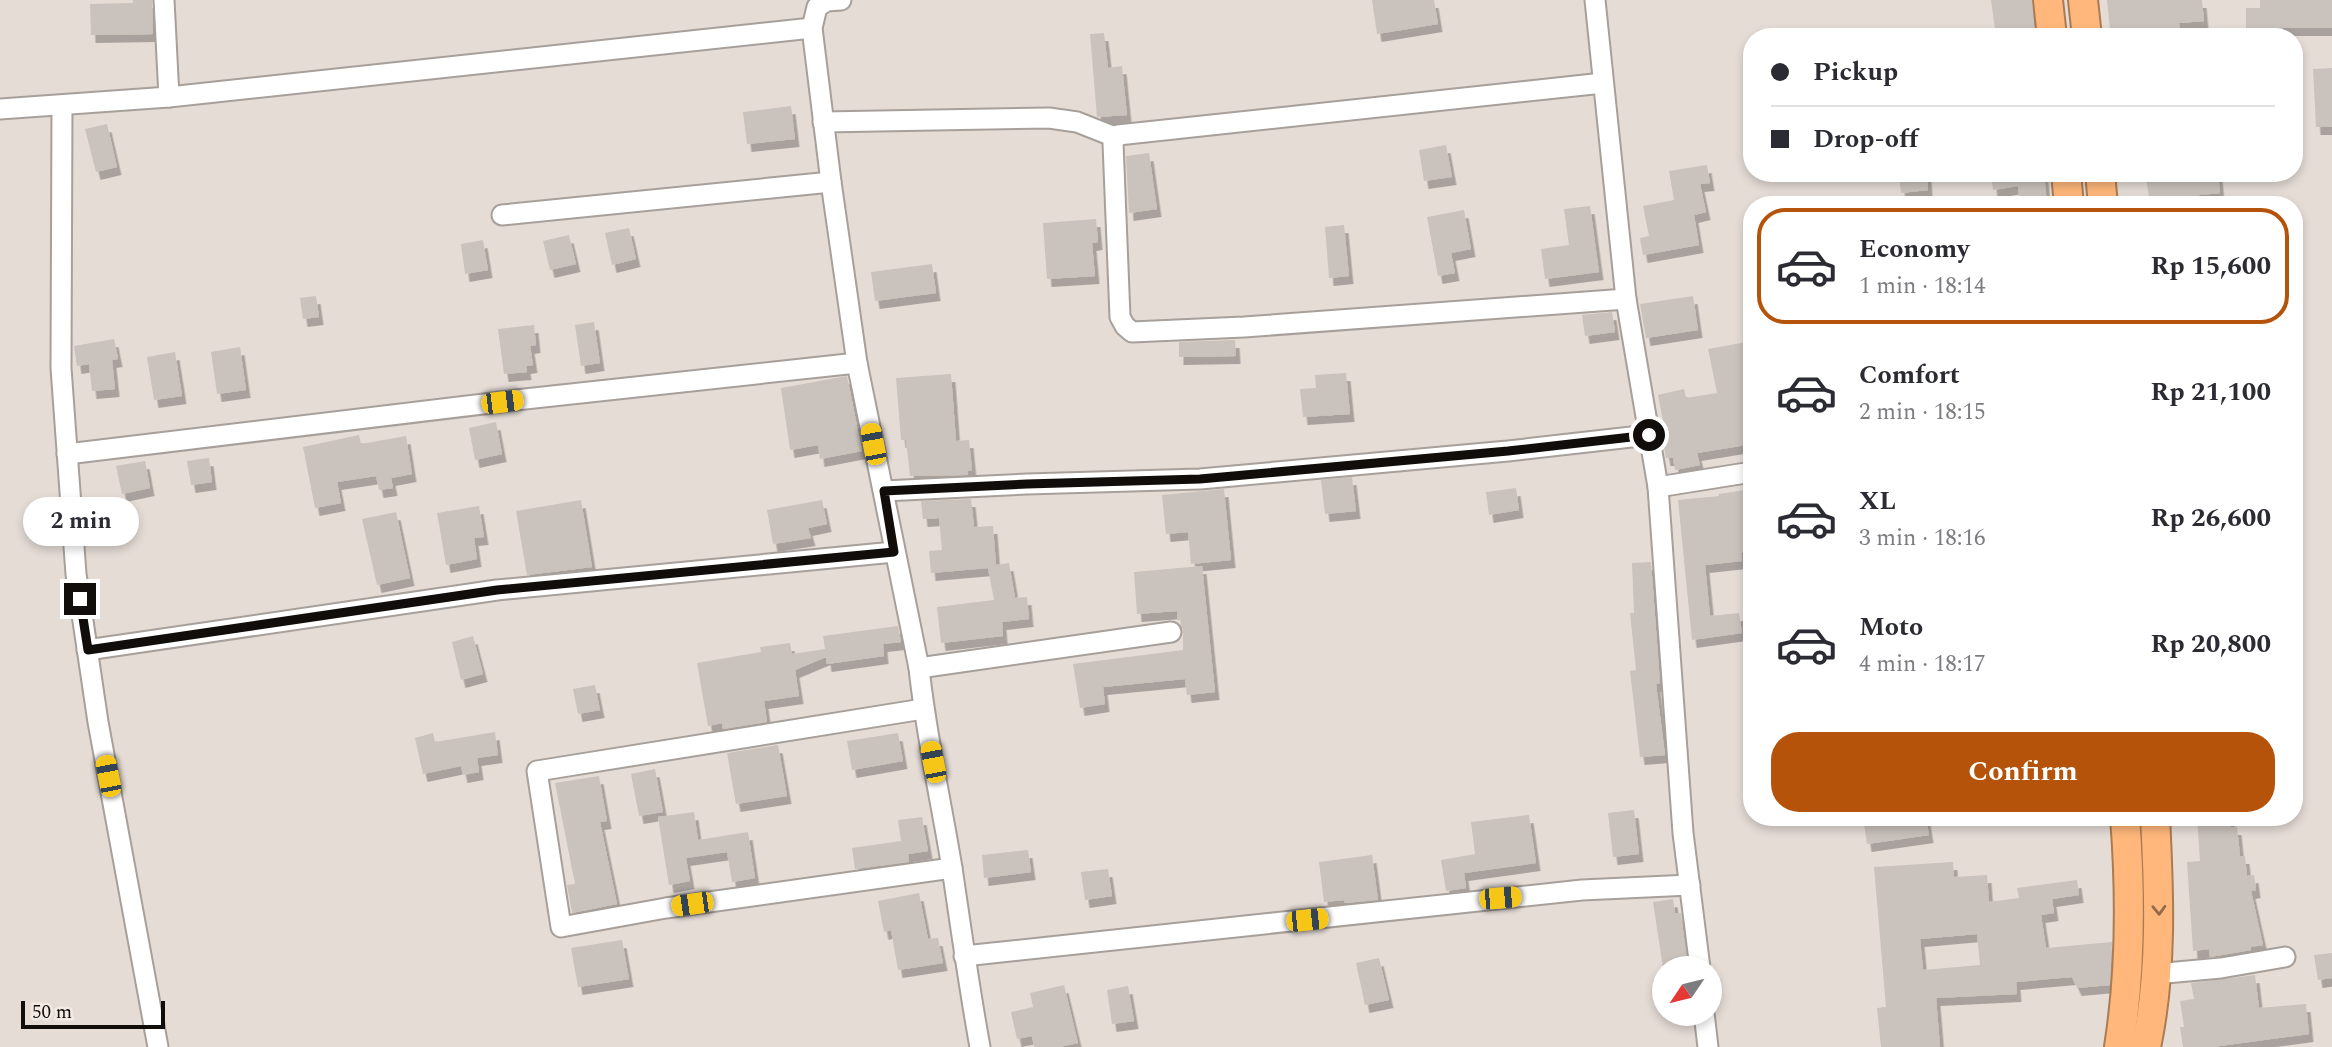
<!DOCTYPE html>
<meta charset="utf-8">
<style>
:root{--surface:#fff;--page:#f7f7f7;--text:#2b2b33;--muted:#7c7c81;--line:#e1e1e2;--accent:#b45309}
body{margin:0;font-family:Spectral,serif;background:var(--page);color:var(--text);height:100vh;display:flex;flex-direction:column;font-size:26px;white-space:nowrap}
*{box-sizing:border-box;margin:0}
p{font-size:23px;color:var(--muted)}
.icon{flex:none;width:38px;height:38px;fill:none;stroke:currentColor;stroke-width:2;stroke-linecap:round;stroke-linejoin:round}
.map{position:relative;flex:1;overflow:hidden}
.details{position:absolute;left:1743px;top:196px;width:560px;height:630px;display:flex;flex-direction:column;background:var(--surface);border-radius:28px;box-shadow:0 4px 10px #0003}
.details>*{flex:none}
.guide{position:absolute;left:1743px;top:28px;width:560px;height:154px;border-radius:28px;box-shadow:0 4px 10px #0003;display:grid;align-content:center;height:154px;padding:0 28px;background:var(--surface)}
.needle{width:46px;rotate:235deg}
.fabs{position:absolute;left:1652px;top:956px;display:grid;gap:14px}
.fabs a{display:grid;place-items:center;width:70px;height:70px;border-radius:50%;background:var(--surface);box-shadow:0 4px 10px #0003;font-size:35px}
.scale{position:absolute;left:21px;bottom:18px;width:144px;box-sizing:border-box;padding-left:7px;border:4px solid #100d0b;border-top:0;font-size:19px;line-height:24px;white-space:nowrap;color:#100d0b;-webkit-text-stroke:5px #f2eae3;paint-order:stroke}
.end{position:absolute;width:32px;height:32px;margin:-16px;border:9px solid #100d0b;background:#fff;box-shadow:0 0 0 4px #fff}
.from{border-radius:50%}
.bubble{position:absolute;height:49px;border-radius:24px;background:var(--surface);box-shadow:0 4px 10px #0003;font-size:23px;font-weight:700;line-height:49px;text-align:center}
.car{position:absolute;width:21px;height:42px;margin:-21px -10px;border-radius:9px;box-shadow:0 0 5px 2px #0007;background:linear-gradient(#f5c518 24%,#345 0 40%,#f5c518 0 76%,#345 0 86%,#f5c518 0)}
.guide b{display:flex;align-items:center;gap:24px;height:66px;font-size:26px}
.guide b+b{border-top:2px solid var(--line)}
.guide i{width:18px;height:18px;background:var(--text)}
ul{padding:12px 0 0;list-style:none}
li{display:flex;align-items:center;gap:21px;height:116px;margin:0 14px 10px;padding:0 14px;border:4px solid transparent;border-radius:28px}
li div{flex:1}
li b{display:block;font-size:26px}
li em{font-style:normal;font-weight:700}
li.on{border-color:var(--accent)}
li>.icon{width:63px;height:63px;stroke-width:1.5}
.action{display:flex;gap:14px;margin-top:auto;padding:14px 28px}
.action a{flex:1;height:80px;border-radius:28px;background:var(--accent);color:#fff;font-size:28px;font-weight:700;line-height:80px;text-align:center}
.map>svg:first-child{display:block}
</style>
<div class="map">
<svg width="2332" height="1047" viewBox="0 0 2332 1047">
<defs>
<filter id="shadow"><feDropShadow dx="4.5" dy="8" stdDeviation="0" flood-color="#0004"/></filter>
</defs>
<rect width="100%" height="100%" fill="#e5dcd6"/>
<g fill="#cac2bc" fill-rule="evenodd" filter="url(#shadow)">
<polygon points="133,0 152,0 153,34 91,35 90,4 133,3"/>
<polygon points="1372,0 1434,0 1438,24 1377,34"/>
<polygon points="1991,0 2032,0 2035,37 1996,37"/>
<polygon points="2107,0 2202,0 2204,21 2179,23 2180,37 2125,37 2124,28 2110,29"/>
<polygon points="2260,0 2332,0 2332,28 2283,28 2283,37 2246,37 2246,8 2260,8"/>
<polygon points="1104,33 1108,68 1122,66 1127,115 1097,117 1090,34"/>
<polygon points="2332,68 2332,127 2316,127 2313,69"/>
<polygon points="791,106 795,139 747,144 743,112"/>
<polygon points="107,124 117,167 96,172 85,129"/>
<polygon points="1446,145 1452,177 1424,181 1419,150"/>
<polygon points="1149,153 1157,209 1129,213 1126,156"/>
<polygon points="1707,165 1710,183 1700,184 1706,212 1694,215 1699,245 1643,255 1640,238 1649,236 1643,206 1674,200 1669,171"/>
<polygon points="1912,173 1927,173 1928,190 1901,193 1899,175"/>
<polygon points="1991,173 2044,173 2047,205 2020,205 2018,186 1993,190"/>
<polygon points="2169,173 2218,173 2220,193 2199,195 2200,205 2150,205 2146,176"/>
<polygon points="1590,206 1599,272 1545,279 1541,249 1569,245 1564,209"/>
<polygon points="1464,210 1471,249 1451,253 1455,273 1438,276 1427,217"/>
<polygon points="1096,219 1098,242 1092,243 1095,276 1047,279 1043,223"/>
<polygon points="1344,225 1349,276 1329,278 1325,227"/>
<polygon points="629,228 636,259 612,265 605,233"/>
<polygon points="569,235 576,264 550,270 543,241"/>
<polygon points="483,240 488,270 465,274 461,244"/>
<polygon points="932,264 936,293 875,301 871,272"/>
<polygon points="316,296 319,317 303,319 300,298"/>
<polygon points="1693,296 1698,330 1646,338 1640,304"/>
<polygon points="1612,312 1615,332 1585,336 1582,315"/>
<polygon points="594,322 600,363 581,366 575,325"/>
<polygon points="534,325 536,345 530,346 533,365 526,366 527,372 504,374 498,329"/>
<polygon points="114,339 118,359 112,360 115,389 92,391 89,364 77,366 74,346"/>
<polygon points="1235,340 1236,356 1179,357 1179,342"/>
<polygon points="1752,341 1752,444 1697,453 1700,465 1675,470 1673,458 1666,458 1662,437 1666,436 1658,395 1684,389 1686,398 1717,393 1708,349"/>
<polygon points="240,347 246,390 217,394 211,352"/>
<polygon points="175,352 182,396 154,400 147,357"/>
<polygon points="1346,373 1350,414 1303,417 1300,389 1316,388 1315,375"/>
<polygon points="951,374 956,441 969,440 972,470 968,471 968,475 910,476 906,440 901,440 896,378"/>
<polygon points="847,376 862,451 820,459 818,445 790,450 781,388"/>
<polygon points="496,422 502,454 475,460 469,428"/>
<polygon points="359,435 361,444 406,436 412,474 391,478 393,488 379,490 376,476 337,482 341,503 315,508 303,447"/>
<polygon points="209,458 212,482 191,485 187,461"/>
<polygon points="145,461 150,488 122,494 116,466"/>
<polygon points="1352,477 1356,511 1325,514 1321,480"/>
<polygon points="1516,488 1519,510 1489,515 1486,492"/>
<polygon points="1224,489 1231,560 1191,564 1188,532 1166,534 1162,495"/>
<polygon points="1752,489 1752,552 1741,553 1742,561 1705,565 1710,616 1739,613 1742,633 1692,640 1678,500 1719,496 1719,494"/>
<polygon points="971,499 974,527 993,526 996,565 1009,563 1015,598 1027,597 1029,619 1002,622 1003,636 941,643 937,607 994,600 988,568 931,573 929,551 942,550 939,518 923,519 921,501"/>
<polygon points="581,500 592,567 527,575 516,511"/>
<polygon points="822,500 827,524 808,528 811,538 773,544 767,510"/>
<polygon points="479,506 484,537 474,538 477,559 446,565 437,513"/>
<polygon points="396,512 410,578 377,585 362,519"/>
<polygon points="1651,562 1660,683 1656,684 1665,755 1640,757 1630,671 1636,670 1630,613 1634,613 1632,563"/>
<polygon points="1202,566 1215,692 1187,695 1185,679 1103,687 1105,704 1080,708 1073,664 1183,650 1183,630 1180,620 1177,620 1177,611 1137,614 1134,572"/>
<polygon points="898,626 901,642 883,644 884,656 827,664 826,657 795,670 799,696 764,701 767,722 723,729 722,723 708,726 697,663 761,652 760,647 790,643 792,654 825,649 823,636"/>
<polygon points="473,636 483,674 461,680 452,642"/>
<polygon points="595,685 600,710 578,714 573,689"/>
<polygon points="495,732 498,755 477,758 479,772 463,775 461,766 423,774 415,738 433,733 435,742"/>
<polygon points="898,733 903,761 852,770 847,741"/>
<polygon points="778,745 787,796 736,804 727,753"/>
<polygon points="655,769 663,812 639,816 631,774"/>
<polygon points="599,776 607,821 600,822 617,904 572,913 567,885 575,884 555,783"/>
<polygon points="1634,810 1639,854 1613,857 1608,813"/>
<polygon points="694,812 698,840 748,832 755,878 732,882 727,852 686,858 690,881 669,885 658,817"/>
<polygon points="1529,815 1536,863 1464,873 1466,888 1446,891 1441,860 1475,854 1471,822"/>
<polygon points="922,817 928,851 908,854 909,862 855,869 852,848 901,841 898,820"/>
<polygon points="1863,817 1926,817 1929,835 1867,844"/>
<polygon points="2197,817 2230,817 2231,827 2237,827 2240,856 2245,856 2247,876 2254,875 2256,890 2251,891 2263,945 2251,947 2251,950 2210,957 2209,949 2193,951 2187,862 2200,861"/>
<polygon points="1028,850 1031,872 984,878 982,855"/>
<polygon points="1372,855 1378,900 1345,903 1344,900 1324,902 1319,862"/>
<path d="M1953,862l1,15 33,-2 2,27 30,-4 -2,-10 60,-8 2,15 -27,4 2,14 -13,2 5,33 66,-6 -2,43 -33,3 -5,-11 -56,5 1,12 -81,4 4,49h-59l-4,-39 9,-1 -12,-140zM1977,934l3,31 -57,5 -3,-31z"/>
<polygon points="1108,869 1112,896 1085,900 1081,872"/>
<polygon points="919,893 928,939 938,938 943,963 898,970 891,930 884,932 878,901"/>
<polygon points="1673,899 1675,913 1681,913 1688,968 1663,968 1653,902"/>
<polygon points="622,940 629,979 578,987 571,948"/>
<polygon points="2332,953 2332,978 2318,980 2314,955"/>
<polygon points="1379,958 1389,1000 1365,1005 1356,963"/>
<polygon points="2255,975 2259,1008 2306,1004 2309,1034 2212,1047 2183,1047 2180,1027 2184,1027 2180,1001 2194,999 2191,983"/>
<polygon points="1064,985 1078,1043 1059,1047 1034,1047 1032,1036 1017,1039 1011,1012 1033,1007 1030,993"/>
<polygon points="1128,986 1134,1021 1112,1024 1107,990"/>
</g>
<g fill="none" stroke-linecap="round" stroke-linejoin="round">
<g stroke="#a79f99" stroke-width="23">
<g id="minor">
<polyline points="164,0 169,97"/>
<path d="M841,0l-14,1 -10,6 -5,21 19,154 26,181 62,305c7,67 22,133 33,200 9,60 17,119 28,179"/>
<polyline points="1595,0 1626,299 1658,487 1683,833 1700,968"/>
<polyline points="1603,83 1118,135 1113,143 1120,317 1125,326 1132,332 1244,327 1626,299"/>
<polyline points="62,105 61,368 76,574 98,722 158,1047"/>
<polyline points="0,109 169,97 812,28"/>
<polyline points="823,122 1049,118 1077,122 1115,137"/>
<polyline points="502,215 831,182"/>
<polyline points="67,454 525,399 857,363"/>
<polyline points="1658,487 1752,472"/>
<polyline points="884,491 1027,484 1200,479 1508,451 1649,435"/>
<polyline points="87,650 497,590 894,552"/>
<polyline points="919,668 1171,632"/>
<polyline points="923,709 537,771 561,927 666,908 952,868"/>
<polyline points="964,956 1582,890 1690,885"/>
<polyline points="2155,974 2221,968 2285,957"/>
<polyline points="1704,1013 1708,1047"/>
</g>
</g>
<g stroke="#ab7c54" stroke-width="32">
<g id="highway">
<polyline points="2048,0 2052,37"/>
<polyline points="2083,0 2087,37"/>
<polyline points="2066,173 2069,205"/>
<polyline points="2100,173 2103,205"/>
<path d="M2119,1047c12,-76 12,-153 6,-230"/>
<path d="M2146,1047c16,-76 13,-153 9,-230"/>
</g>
</g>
<use href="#minor" stroke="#fff" stroke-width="19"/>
<use href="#highway" stroke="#ffb77b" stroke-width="28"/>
</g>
<defs><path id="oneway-chevron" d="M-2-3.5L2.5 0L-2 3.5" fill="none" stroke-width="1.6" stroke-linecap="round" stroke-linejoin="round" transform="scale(1.75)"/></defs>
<use stroke="#936a49" href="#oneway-chevron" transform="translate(2159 910) rotate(88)"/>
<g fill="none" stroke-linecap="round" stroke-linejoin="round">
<polyline stroke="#100d0b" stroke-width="9" points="80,599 88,650 497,590 894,552 884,491 1027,484 1200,479 1508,451 1649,435"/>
</g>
</svg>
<div class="fabs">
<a><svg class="needle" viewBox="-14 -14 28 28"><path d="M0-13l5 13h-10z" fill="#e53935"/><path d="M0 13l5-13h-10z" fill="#7c7c81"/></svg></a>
</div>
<div class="scale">50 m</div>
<i class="end from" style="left:1649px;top:435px"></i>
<i class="end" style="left:80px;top:599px"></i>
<div class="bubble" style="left:23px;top:497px;width:116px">2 min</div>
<i class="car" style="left:502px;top:402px;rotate:83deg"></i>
<i class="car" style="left:873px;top:444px;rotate:349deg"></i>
<i class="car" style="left:933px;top:762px;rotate:349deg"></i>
<i class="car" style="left:108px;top:776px;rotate:349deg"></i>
<i class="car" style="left:1500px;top:898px;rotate:85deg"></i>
<i class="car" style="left:692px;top:904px;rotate:262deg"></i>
<i class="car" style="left:1307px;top:920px;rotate:84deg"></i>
<div class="guide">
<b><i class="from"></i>Pickup</b>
<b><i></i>Drop-off</b>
</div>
<section class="details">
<ul>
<li class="on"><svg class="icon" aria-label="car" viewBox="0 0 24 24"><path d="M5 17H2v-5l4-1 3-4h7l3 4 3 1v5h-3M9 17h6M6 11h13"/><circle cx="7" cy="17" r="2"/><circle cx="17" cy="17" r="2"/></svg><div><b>Economy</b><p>1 min · 18:14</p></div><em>Rp 15,600</em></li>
<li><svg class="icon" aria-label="car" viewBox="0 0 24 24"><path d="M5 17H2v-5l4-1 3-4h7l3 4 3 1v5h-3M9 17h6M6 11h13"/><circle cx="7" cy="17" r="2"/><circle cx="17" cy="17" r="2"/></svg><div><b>Comfort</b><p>2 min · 18:15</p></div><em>Rp 21,100</em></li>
<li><svg class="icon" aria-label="car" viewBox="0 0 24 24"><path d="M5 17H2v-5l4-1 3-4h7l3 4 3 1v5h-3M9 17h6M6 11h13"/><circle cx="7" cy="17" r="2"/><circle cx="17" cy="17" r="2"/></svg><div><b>XL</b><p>3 min · 18:16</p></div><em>Rp 26,600</em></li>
<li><svg class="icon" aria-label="car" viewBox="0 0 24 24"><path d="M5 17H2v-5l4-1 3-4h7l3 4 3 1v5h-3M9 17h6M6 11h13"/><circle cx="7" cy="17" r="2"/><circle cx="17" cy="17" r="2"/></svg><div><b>Moto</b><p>4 min · 18:17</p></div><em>Rp 20,800</em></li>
</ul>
<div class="action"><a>Confirm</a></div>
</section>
</div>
